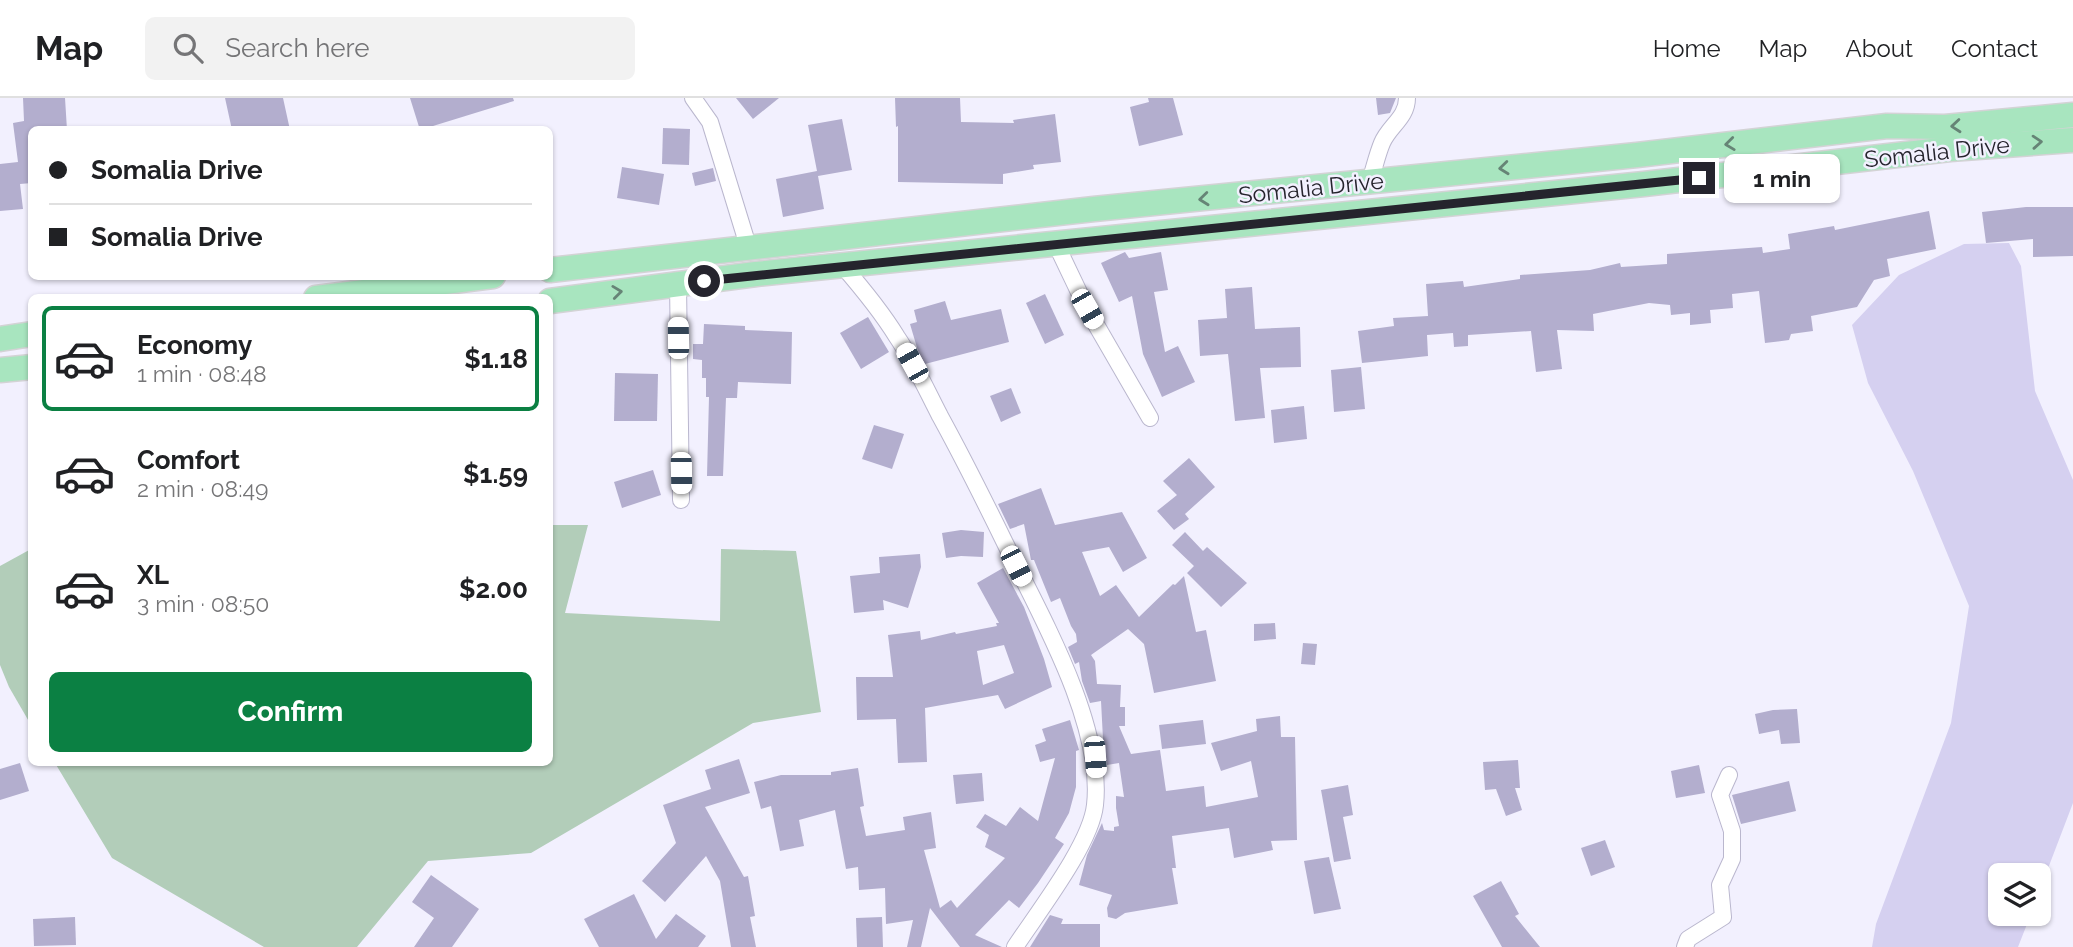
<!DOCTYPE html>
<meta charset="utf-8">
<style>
:root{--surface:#fff;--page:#f2f2f2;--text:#202124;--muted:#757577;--line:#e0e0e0;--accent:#0b8043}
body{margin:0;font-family:Raleway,sans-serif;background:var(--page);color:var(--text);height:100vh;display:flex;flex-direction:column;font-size:26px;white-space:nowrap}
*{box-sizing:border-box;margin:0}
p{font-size:23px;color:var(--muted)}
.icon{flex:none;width:38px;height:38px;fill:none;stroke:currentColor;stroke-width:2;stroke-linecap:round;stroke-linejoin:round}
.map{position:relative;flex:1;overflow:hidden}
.drawer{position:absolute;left:28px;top:196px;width:525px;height:472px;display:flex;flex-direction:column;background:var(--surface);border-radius:10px;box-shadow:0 2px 5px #0004}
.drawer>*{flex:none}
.top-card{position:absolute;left:28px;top:28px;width:525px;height:154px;border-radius:10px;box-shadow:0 2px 5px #0004;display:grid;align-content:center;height:154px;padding:0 21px;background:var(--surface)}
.buttons{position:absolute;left:1988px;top:765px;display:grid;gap:14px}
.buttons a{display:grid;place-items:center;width:63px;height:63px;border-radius:10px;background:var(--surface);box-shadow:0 2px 5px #0004;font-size:35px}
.end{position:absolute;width:32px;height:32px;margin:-16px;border:9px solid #25242d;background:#fff;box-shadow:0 0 0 4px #fff}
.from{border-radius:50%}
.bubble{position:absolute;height:49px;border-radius:10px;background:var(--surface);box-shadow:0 2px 5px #0004;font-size:23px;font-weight:700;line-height:49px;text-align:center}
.car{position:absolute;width:21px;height:42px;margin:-21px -10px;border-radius:9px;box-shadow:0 0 5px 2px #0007;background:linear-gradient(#fff 24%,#345 0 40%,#fff 0 76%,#345 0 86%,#fff 0)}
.top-card b{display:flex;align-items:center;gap:24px;height:66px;font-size:26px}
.top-card b+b{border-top:2px solid var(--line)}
.top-card i{width:18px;height:18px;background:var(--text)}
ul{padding:12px 0 0;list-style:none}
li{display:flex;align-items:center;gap:21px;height:105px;margin:0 14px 10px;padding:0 7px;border:4px solid transparent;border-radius:10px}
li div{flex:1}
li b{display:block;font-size:26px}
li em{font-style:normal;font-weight:700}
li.on{border-color:var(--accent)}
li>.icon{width:63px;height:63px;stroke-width:1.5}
.cta{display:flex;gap:14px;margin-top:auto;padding:14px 21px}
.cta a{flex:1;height:80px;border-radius:10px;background:var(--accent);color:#fff;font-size:28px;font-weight:700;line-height:80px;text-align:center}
header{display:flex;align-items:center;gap:42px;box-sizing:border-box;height:98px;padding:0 35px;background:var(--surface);border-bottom:2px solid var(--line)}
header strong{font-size:33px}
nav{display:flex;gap:38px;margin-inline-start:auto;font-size:24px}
.search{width:490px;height:63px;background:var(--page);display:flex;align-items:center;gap:18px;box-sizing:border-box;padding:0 24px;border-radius:10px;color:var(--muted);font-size:26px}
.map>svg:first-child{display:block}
</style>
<header>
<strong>Map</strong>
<div class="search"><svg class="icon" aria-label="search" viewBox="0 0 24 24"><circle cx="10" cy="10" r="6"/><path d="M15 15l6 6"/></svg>Search here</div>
<nav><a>Home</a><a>Map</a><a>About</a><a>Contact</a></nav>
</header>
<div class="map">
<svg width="2073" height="849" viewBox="0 0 2073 849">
<rect width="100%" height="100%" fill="#f2f0fe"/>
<g fill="#b2cdb9">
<polygon points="550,427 588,427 565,515 720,523 721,451 796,453 821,614 753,625 531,755 428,763 357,849 264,849 112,760 55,665 550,665"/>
<polygon points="31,451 31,627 9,589 0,567 0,468"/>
</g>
<polygon fill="#d5d0f0" points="2009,145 2021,168 2035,293 2073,382 2073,705 2039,794 2039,777 2000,777 2000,816 2031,816 2018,849 1872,849 1876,826 1951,625 1969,508 1913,373 1868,285 1852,227 1899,177 1964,146"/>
<g fill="#b3aece" fill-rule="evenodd">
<polygon points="23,0 65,0 67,32 32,32 32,85 20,86 23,111 0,113 0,66 18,64 13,25 24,23"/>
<polygon points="225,0 283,0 290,32 232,32"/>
<polygon points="410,0 513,0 514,3 420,32"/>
<polygon points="736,0 779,0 753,21"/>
<polygon points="895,0 960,0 961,24 1014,25 1013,22 1055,16 1061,64 1033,67 1034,71 1003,76 1003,86 898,84 898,28 896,29"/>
<polygon points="1148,0 1173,0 1183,37 1139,48 1130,9 1149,4"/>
<polygon points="1376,0 1396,0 1390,15 1378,17"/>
<polygon points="842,21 852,72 818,78 824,111 783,119 776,81 817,73 808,27"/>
<polygon points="663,30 690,31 689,67 662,66"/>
<polygon points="622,69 664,76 659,107 617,100"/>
<polygon points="713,70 716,83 695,88 692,75"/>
<polygon points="2026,109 2073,109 2073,158 2033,159 2033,141 1986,145 1982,114"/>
<polygon points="1929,113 1936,151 1887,161 1890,178 1874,182 1857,209 1811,218 1813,233 1791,236 1789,242 1765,245 1759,193 1732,196 1733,210 1710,212 1711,225 1690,227 1690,215 1671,217 1670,207 1649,205 1593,216 1594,233 1557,232 1562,271 1536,274 1531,233 1468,237 1468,248 1454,249 1453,235 1427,237 1428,258 1362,265 1358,233 1394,228 1393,220 1428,218 1426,186 1463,183 1464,189 1520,181 1520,177 1590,172 1620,165 1621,169 1667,166 1667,156 1762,149 1763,155 1790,151 1788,136 1834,128 1835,132"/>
<polygon points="1125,154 1129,160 1161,154 1168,192 1154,194 1165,254 1178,248 1195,284 1162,299 1143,256 1132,198 1119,204 1101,165"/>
<polygon points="1252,189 1255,231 1300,229 1301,269 1260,270 1265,320 1235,323 1228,256 1200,258 1198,222 1227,220 1225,191"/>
<polygon points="1045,196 1064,237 1045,246 1026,205"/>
<polygon points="945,203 951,222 1001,211 1009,244 925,266 918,253 910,226 917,224 914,212"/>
<polygon points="868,219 889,254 861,271 840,235"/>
<polygon points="704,226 745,228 745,232 792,234 791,286 738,284 737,300 726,300 723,378 707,378 709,299 706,299 706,280 702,280 702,262 693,261 693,246 703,246"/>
<polygon points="1361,269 1365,311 1334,314 1331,272"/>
<polygon points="615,275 658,276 657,323 614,323"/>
<polygon points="1011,290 1021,315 1001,324 990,298"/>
<polygon points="1304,308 1307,341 1274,345 1271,312"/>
<polygon points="874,327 904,336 892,371 862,361"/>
<polygon points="1189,360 1215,389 1185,416 1189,421 1174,432 1157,413 1177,397 1163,383"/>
<polygon points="653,372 661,397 622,410 614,384"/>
<polygon points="1041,390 1055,427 1122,414 1147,460 1123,474 1109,449 1082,454 1100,498 1116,487 1139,519 1173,486 1175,487 1184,478 1196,534 1206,532 1216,583 1154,595 1144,546 1128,531 1091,557 1095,563 1097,586 1121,587 1120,609 1125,609 1125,628 1119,628 1131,656 1160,652 1166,693 1204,688 1206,709 1258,699 1251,663 1221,673 1211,645 1257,633 1256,621 1280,618 1281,639 1295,639 1297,742 1271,743 1273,752 1234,760 1229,730 1172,738 1176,770 1172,770 1178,806 1125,815 1116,821 1108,819 1107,810 1112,797 1079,787 1087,757 1102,725 1104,732 1114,733 1114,729 1119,728 1116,710 1116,698 1124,699 1119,665 1107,667 1103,641 1101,603 1090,605 1082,583 1079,564 1075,566 1068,549 1077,544 1076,536 1071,528 1060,500 1051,504 1034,462 1031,462 1024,426 1010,431 998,406"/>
<polygon points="961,432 984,434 983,459 961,458 946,460 942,435"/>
<polygon points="1185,434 1203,453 1207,449 1247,485 1221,509 1187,475 1194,468 1172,447"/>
<polygon points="920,456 921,469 908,510 883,502 884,512 854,515 850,478 880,475 879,459"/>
<path d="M1003,470l21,39 20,52 8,28 -47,22 -7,-14 -73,13 2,54 -29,1 -2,-44 -39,1 -1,-43h37l-5,-42 32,-4 1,9 34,-8 1,2 41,-8 -1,-3h3l-22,-40zM1004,547l10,28 -31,12 -6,-34z"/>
<polygon points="1275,525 1276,541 1254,543 1254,526"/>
<polygon points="1303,545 1317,546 1315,567 1301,566"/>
<polygon points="1797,611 1800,645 1781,646 1779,632 1759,636 1755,616 1773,612"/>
<polygon points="1070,622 1079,652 1076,653 1076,689 1069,715 1055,740 1064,746 1038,785 1019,810 1009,802 975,837 1002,849 960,849 930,810 921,849 907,849 913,822 886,826 885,790 859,792 858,769 846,771 835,712 799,722 804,748 780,753 771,708 761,711 754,684 781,677 831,677 831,674 858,670 864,708 860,709 866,738 905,732 903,719 931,714 936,750 924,752 940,810 951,802 957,810 1005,760 985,749 989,737 976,729 985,716 1006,728 1020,709 1038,723 1055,660 1040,664 1035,647 1046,643 1042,631"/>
<polygon points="1203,622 1206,646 1162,651 1159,627"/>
<polygon points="739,661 750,695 705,709 744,779 748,778 755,818 750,819 756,849 731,849 720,783 706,758 665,804 642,783 676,745 663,707 711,691 705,672"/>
<polygon points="1518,662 1520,690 1515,690 1522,712 1506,718 1496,691 1485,692 1483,664"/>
<polygon points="20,665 29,693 0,702 0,671"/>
<polygon points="1699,667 1705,695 1676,700 1671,673"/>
<polygon points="982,675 984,703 956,706 953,677"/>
<polygon points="1789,683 1796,713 1741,726 1732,697"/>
<polygon points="1348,687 1353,717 1343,719 1351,761 1334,764 1321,692"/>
<polygon points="1605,742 1615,769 1591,778 1581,750"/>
<polygon points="1329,759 1341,811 1314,816 1304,763"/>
<polygon points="431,777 479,811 452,849 414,849 434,820 412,804"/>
<polygon points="1501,783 1519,816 1515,818 1540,849 1502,849 1473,798"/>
<polygon points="634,796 656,841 676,816 706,838 698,849 599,849 584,821"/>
<polygon points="1050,817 1063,821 1061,826 1100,826 1100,849 1030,849"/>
<polygon points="75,819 76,847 34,848 33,821"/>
<polygon points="882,819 883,849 857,849 856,820"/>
</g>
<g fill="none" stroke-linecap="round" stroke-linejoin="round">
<g stroke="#bab7ce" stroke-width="18">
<g id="street">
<polyline points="693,0 710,24 749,151"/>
<path d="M1370,83c4,-12 7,-26 12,-38 7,-17 25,-25 25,-45"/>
<polyline points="1056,146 1087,211 1150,320"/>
<path d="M842,167c20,23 39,46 55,72 17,25 29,52 43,79 23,42 44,84 65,127 35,71 99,182 90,262 -4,39 -57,107 -80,142"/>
<polyline points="678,186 681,402"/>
<polyline points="1685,849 1688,841 1723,819 1720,787 1732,761 1732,733 1720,697 1729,677"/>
</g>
</g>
<g stroke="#d3d3d5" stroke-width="27">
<g id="primary">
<polyline points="550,172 1094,111 1637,57 1887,28 1945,29 2073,17"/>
<polyline points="316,200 493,178"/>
<polyline points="550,203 756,176 1644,86 1950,51 2073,42"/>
<polyline points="0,241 32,236"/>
<polyline points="0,272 32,269"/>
</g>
</g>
<use href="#street" stroke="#fff" stroke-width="16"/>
<use href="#primary" stroke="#a8e5bf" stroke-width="24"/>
</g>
<defs><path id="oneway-chevron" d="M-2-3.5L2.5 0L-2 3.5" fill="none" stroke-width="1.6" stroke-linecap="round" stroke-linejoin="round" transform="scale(1.75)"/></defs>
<g stroke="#668476">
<use href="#oneway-chevron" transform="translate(1956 28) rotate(175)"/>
<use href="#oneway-chevron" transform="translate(2037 44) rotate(-4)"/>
<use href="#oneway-chevron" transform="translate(1730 46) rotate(173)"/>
<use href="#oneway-chevron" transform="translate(1504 70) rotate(174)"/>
<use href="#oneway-chevron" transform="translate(1204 101) rotate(174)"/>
<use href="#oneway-chevron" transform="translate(617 194) rotate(-7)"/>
</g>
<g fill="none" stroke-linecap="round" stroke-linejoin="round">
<polyline stroke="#25242d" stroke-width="9" points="704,183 1699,80"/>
</g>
<g text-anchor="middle" stroke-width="5" stroke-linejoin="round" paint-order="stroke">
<g font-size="23" fill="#25242d" stroke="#f2f0fe">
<text transform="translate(1937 54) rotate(-6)" y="8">Somalia Drive</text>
<text transform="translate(1311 90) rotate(-6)" y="8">Somalia Drive</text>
</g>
</g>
</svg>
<div class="buttons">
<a><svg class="icon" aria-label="layers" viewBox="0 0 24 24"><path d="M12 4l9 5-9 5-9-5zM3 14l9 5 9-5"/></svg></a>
</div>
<i class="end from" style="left:704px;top:183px"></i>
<i class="end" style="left:1699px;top:80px"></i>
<div class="bubble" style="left:1724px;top:56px;width:116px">1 min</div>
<i class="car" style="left:1087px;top:211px;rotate:150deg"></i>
<i class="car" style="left:678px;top:240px;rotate:359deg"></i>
<i class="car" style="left:912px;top:265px;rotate:331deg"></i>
<i class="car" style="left:681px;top:375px;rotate:179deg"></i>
<i class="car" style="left:1016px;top:468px;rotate:153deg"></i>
<i class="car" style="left:1095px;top:659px;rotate:176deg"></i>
<div class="top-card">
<b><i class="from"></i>Somalia Drive</b>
<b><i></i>Somalia Drive</b>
</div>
<section class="drawer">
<ul>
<li class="on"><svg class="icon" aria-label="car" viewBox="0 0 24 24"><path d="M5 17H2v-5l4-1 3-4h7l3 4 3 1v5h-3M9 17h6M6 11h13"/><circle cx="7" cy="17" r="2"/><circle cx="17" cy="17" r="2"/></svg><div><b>Economy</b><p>1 min · 08:48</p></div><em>$1.18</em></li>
<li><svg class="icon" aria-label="car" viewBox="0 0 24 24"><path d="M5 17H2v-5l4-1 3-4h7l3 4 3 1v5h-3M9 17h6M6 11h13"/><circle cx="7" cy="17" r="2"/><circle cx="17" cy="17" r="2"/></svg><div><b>Comfort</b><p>2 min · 08:49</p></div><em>$1.59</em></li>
<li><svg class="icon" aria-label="car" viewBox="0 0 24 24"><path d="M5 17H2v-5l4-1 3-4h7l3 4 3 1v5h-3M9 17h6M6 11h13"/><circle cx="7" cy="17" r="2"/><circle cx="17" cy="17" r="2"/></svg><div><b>XL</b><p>3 min · 08:50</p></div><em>$2.00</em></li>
</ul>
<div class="cta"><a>Confirm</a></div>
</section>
</div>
